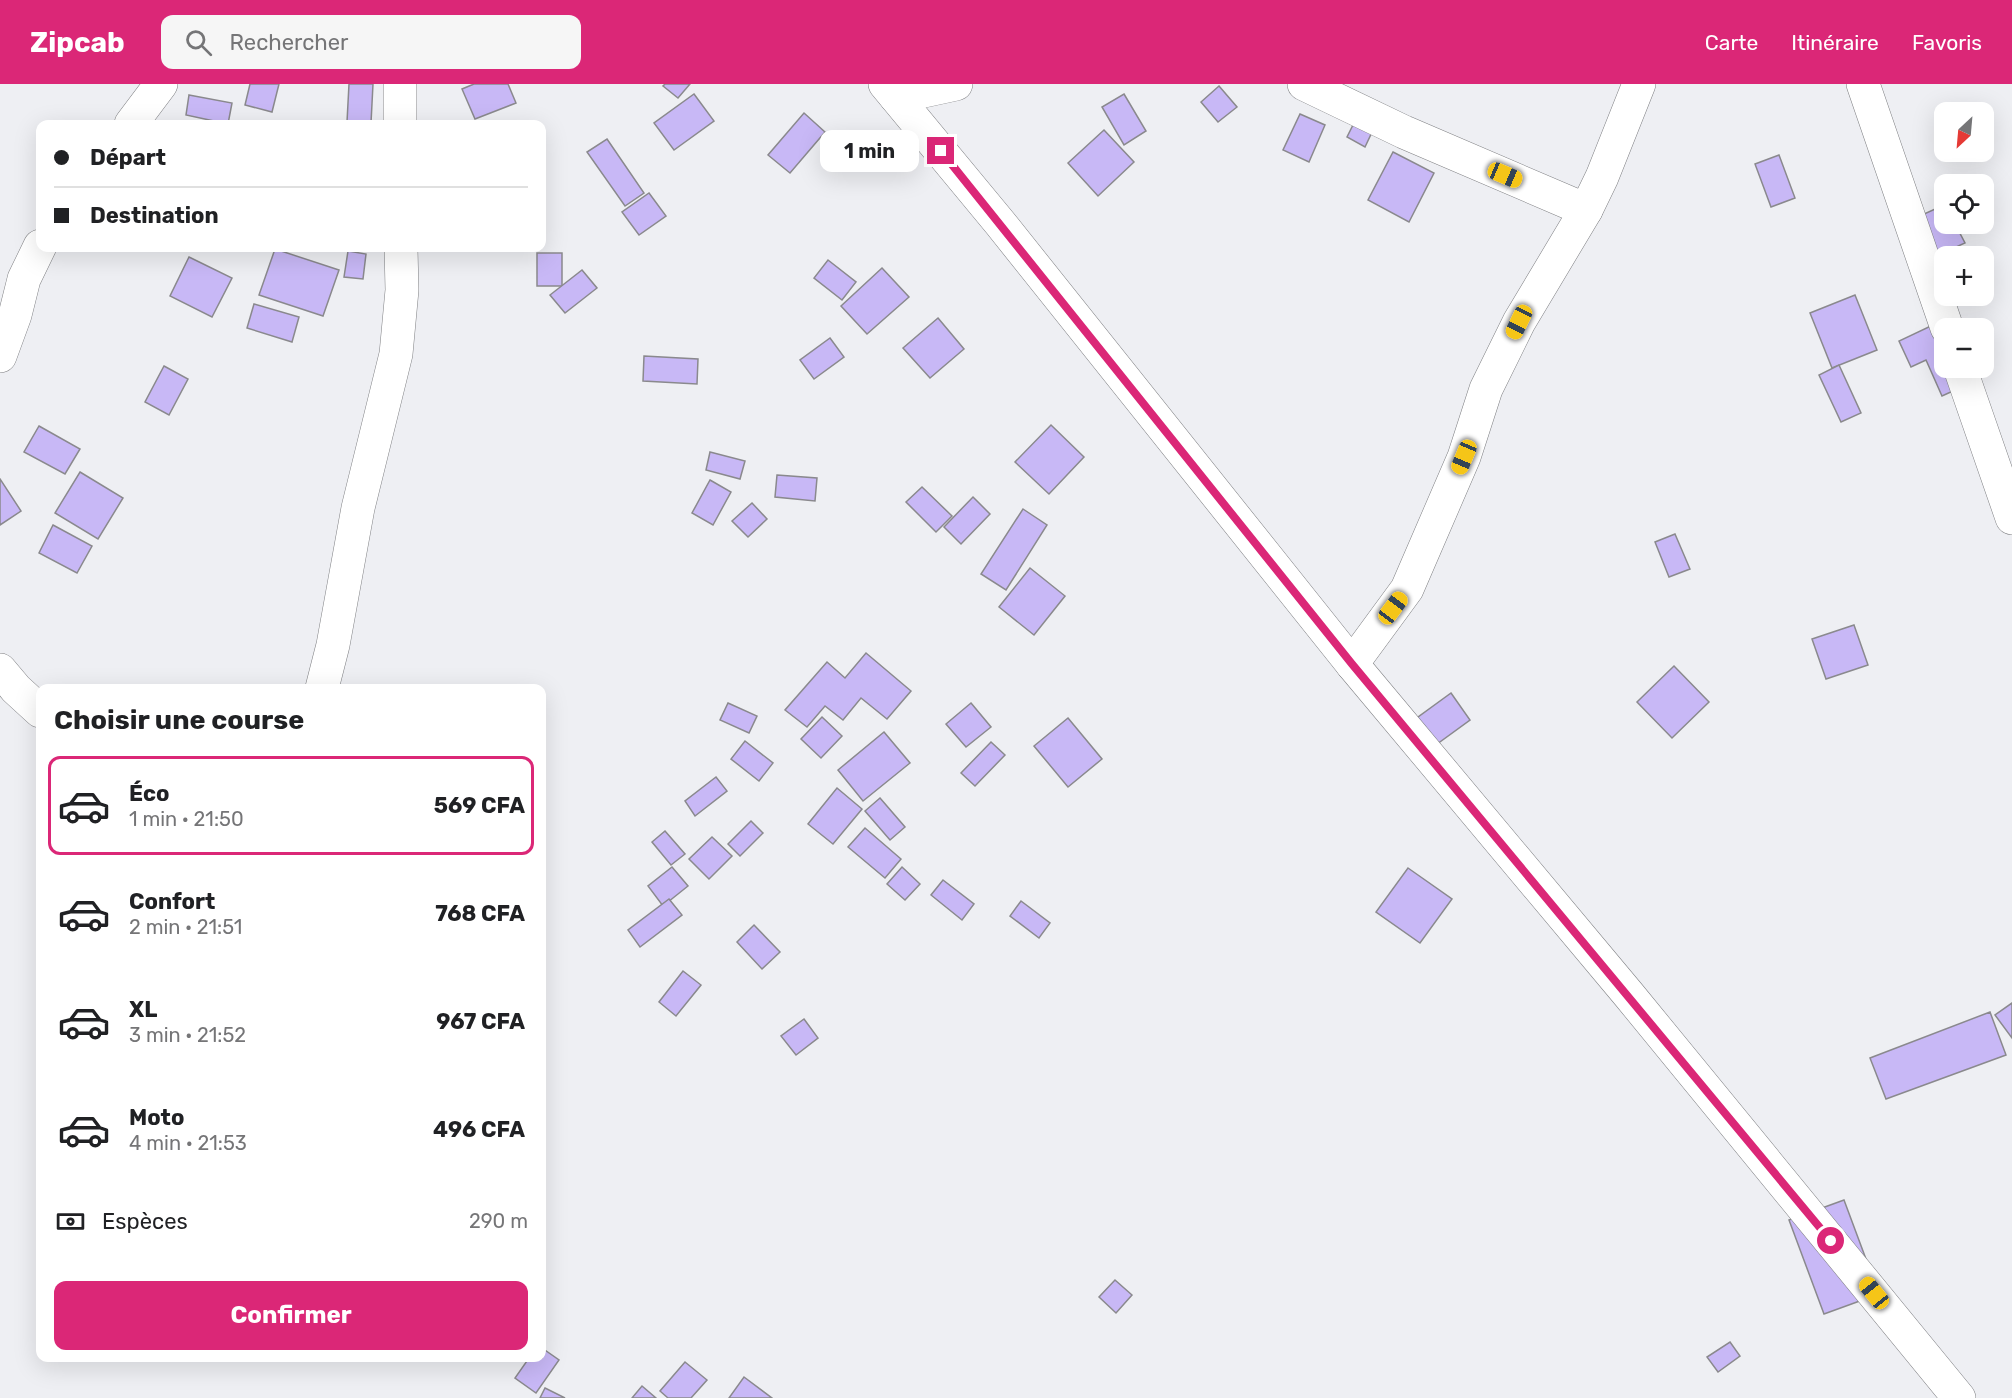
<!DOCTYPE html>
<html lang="fr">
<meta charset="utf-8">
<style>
:root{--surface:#fff;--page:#f6f6f6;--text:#202124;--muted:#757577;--line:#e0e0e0;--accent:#db2777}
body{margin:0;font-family:Rubik,sans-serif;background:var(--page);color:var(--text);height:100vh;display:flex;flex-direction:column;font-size:22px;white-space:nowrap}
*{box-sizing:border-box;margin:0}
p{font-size:20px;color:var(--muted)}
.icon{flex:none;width:33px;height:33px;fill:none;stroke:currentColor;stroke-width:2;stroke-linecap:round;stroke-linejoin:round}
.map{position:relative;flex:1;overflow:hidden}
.side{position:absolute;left:36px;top:600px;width:510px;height:678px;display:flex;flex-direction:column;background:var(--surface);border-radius:12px;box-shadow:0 6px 24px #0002}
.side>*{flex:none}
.hud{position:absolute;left:36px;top:36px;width:510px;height:132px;border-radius:12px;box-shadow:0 6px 24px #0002;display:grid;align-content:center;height:132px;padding:0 18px;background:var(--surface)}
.needle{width:39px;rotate:206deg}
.controls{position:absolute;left:1934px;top:18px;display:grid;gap:12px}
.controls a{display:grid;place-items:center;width:60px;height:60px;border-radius:12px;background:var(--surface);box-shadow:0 6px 24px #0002;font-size:30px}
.end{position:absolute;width:27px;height:27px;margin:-14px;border:8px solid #db2777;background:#fff;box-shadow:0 0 0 3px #fff}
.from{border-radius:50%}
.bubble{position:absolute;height:42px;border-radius:12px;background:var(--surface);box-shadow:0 6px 24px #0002;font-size:20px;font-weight:700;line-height:42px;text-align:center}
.car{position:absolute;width:18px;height:36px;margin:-18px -9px;border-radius:8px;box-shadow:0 0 4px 2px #0007;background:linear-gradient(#f5c518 24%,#345 0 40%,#f5c518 0 76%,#345 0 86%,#f5c518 0)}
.hud b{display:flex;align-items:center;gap:21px;height:57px;font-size:22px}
.hud b+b{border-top:2px solid var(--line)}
.hud i{width:15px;height:15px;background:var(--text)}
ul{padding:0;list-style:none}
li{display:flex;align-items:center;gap:18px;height:99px;margin:0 12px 9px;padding:0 6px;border:3px solid transparent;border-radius:12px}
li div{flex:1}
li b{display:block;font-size:22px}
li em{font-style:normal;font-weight:700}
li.active{border-color:var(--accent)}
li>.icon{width:54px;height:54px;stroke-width:1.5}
h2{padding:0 18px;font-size:27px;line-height:72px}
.pay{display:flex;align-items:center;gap:15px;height:66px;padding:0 18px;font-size:22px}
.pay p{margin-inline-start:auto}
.primary-button{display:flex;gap:12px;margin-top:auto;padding:12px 18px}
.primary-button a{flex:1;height:69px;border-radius:12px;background:var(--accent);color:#fff;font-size:24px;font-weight:700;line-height:69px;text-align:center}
header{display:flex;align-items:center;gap:36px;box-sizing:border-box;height:84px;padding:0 30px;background:var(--accent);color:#fff}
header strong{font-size:28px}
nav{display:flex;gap:33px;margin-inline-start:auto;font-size:21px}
.search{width:420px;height:54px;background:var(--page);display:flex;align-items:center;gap:15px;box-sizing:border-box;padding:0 21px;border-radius:12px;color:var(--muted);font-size:22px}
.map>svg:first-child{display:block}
</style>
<header>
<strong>Zipcab</strong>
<div class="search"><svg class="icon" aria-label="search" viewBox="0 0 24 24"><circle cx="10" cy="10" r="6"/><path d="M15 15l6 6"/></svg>Rechercher</div>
<nav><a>Carte</a><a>Itinéraire</a><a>Favoris</a></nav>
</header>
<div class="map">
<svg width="2012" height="1314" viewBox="0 0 2012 1314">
<rect width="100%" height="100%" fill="#eeeff3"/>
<g fill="#c8b8f6" stroke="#8a898d" stroke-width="1.5">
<polygon points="250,0 279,0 272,28 245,21"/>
<polygon points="349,0 373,0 371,39 347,38"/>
<polygon points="474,0 508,0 516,19 475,35 462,5"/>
<polygon points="665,0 690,0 678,14 663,2"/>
<polygon points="1219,2 1237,23 1218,38 1201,18"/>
<polygon points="694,10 714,37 674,66 654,39"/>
<polygon points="1124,10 1146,47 1124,61 1102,23"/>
<polygon points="189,11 232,19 228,40 186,31"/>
<polygon points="804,29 825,48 790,89 768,71"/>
<polygon points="1300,30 1325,41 1309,78 1283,66"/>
<polygon points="1355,37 1373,46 1365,63 1347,53"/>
<polygon points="1104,46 1134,78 1098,112 1068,79"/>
<polygon points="607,55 644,109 625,122 587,68"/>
<polygon points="1393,68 1434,89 1409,138 1368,116"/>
<polygon points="1779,71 1795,114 1771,123 1755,80"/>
<polygon points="649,109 666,132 639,151 622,128"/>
<polygon points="1944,121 1944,140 1955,140 1965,159 1932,174 1913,135"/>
<polygon points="275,165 339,186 323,232 259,211"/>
<polygon points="348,167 366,170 363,195 344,193"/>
<rect x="537" y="169" width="25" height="33"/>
<polygon points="189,173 232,194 212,233 170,212"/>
<polygon points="828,176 856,198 842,216 814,194"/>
<polygon points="882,184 909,213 867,250 841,222"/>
<polygon points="582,186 597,204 565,229 550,211"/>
<polygon points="1855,211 1877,266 1832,284 1810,229"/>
<polygon points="254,220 299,233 292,258 247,244"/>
<polygon points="938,234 964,265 930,294 903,264"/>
<polygon points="1935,240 1944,259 1944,284 1964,302 1942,312 1926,276 1911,283 1899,257"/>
<polygon points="830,254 844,273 814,295 800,276"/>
<polygon points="644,272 698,275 697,300 643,297"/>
<polygon points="1839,281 1861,329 1841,338 1819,291"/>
<polygon points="164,282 188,295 169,331 145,318"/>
<polygon points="1051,341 1084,373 1049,410 1015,378"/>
<polygon points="39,342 80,365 65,390 24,368"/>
<polygon points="710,368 745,377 740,395 706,386"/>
<polygon points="80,388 123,414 98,455 55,429"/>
<polygon points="777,391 817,394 815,417 775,413"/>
<polygon points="0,395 21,427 0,441"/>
<polygon points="710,396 731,408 713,441 692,429"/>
<polygon points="922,403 952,432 936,448 906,418"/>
<polygon points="973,413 990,430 961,460 944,443"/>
<polygon points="752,419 767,435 748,453 732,437"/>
<polygon points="1023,425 1047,441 1006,506 981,490"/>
<polygon points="53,441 92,462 77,489 39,469"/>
<polygon points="1675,450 1690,485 1669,493 1655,458"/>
<polygon points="1030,484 1065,512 1034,551 999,523"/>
<polygon points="1854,541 1868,581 1826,595 1812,555"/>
<polygon points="866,569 911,607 887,635 861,614 843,636 825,622 807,643 785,626 827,578 845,594"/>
<polygon points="1674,582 1709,618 1672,654 1637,618"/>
<polygon points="1451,609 1470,636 1433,663 1414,636"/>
<polygon points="728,619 757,632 749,649 720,636"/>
<polygon points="971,619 991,643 966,663 946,640"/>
<polygon points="822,633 842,652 821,674 801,655"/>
<polygon points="1068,634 1102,675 1068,703 1034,662"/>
<polygon points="884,648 910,679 863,717 838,686"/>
<polygon points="745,657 773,679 759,697 731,675"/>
<polygon points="991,658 1005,671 975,702 961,689"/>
<polygon points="716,693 727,707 695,732 685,717"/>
<polygon points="837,704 862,725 833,760 808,740"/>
<polygon points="880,714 905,743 890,756 865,727"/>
<polygon points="751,737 763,749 740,772 728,760"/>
<polygon points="865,744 901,775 885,794 848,763"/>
<polygon points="665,747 685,770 671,781 652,758"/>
<polygon points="712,753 732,772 709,795 689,775"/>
<polygon points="672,783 688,802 663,822 648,802"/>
<polygon points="902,783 920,800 905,816 887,800"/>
<polygon points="1408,784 1452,815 1420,859 1376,828"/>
<polygon points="943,796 974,820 962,836 931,811"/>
<polygon points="669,815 682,831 640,863 628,846"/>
<polygon points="1021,817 1050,839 1039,854 1010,832"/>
<polygon points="754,841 780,868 762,885 737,858"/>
<polygon points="683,887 701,901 676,932 659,918"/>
<polygon points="2012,919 2012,954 1995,931"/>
<polygon points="1990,928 2006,971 1886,1015 1870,974"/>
<polygon points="804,935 818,954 796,971 781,952"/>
<polygon points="1844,1116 1879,1210 1824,1230 1789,1136"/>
<polygon points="1115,1196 1132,1211 1116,1229 1099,1213"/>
<polygon points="1730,1258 1740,1272 1718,1288 1707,1273"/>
<polygon points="542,1264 559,1276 536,1309 515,1294 529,1274 542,1274"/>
<polygon points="685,1278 707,1296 691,1314 668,1314 660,1307"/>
<polygon points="744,1293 772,1314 729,1314"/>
<polygon points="642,1302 656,1314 632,1314"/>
<polygon points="545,1304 565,1314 540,1314"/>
</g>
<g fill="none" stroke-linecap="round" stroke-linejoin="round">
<g stroke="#7e7f82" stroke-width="34">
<g id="minor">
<polyline points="885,0 1000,139 1352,580 1629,911 1959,1314"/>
<polyline points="1304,0 1404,48 1586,126"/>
<polyline points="1863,0 1947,244"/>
<polyline points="896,13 956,0"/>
<polyline points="131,40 161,0"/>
<polyline points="400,40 400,0"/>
<polyline points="0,272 15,231 24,195 40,162"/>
<polyline points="1960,284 2012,434"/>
<polyline points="1352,580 1407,505 1464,373 1486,305 1519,238 1586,126 1602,93 1639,0"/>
<polyline points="0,586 16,605 40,627"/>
<polyline points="322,604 333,561 358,424 396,270 402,206 401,164"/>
</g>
</g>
<use href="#minor" stroke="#fff" stroke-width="33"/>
</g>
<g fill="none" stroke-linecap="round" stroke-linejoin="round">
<polyline stroke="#db2777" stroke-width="8" points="941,67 1352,580 1831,1157"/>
</g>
</svg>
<div class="controls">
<a><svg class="needle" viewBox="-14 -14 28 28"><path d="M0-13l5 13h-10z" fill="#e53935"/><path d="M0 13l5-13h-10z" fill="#757577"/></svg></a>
<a><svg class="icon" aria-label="locate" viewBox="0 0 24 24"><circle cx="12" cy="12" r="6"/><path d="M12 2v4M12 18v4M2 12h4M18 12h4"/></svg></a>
<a>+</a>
<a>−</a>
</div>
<i class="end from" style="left:1831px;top:1157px"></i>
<i class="end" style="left:941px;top:67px"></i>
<div class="bubble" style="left:820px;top:46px;width:99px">1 min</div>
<i class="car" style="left:1505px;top:91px;rotate:113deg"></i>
<i class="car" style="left:1519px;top:238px;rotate:206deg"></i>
<i class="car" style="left:1464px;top:373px;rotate:203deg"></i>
<i class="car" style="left:1393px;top:524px;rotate:37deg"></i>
<i class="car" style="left:1874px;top:1209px;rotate:321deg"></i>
<div class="hud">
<b><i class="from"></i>Départ</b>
<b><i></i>Destination</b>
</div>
<section class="side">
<h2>Choisir une course</h2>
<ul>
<li class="active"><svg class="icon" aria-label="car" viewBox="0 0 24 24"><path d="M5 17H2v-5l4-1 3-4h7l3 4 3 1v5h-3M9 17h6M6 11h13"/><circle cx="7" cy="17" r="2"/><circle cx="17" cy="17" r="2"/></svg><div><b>Éco</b><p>1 min · 21:50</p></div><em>569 CFA</em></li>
<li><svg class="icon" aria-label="car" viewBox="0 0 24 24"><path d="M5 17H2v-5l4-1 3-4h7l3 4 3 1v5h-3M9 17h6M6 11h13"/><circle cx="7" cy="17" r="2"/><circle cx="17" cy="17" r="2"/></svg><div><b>Confort</b><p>2 min · 21:51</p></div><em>768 CFA</em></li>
<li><svg class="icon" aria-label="car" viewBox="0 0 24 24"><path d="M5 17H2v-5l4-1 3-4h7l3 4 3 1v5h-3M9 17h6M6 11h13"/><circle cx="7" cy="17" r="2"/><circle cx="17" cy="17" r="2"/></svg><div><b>XL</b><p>3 min · 21:52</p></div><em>967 CFA</em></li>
<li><svg class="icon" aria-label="car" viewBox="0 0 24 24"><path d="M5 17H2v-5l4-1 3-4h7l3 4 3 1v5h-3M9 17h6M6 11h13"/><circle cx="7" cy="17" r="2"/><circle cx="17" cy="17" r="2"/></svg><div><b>Moto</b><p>4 min · 21:53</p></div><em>496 CFA</em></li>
</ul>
<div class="pay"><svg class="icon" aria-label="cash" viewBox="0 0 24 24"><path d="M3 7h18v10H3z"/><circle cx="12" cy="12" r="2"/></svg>Espèces<p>290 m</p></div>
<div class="primary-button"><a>Confirmer</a></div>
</section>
</div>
